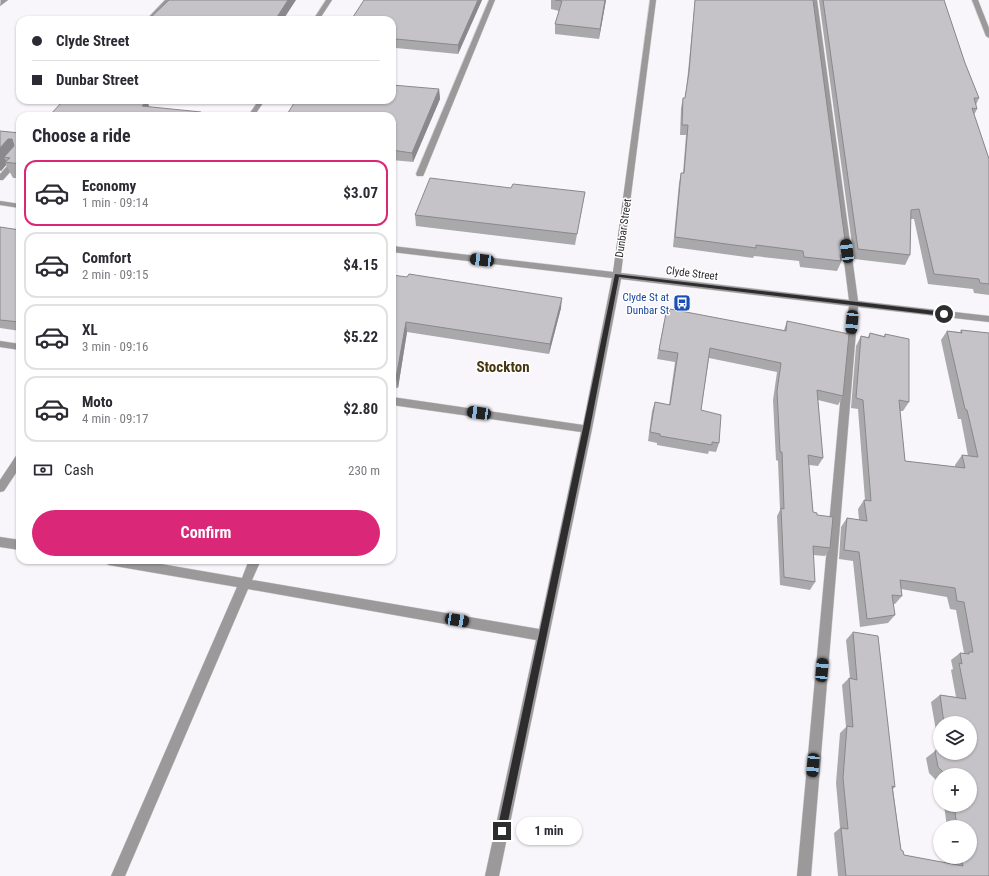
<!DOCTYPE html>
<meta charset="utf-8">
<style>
:root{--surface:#fff;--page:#f2f2f3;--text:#2b2b33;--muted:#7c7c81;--line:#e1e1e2;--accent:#db2777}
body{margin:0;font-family:"Roboto Condensed",sans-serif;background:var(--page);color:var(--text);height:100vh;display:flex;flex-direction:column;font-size:15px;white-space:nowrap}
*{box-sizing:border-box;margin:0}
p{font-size:13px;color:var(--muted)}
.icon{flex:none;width:22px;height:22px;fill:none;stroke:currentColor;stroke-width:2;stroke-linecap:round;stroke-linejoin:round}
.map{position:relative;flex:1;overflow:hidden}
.panel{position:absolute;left:16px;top:112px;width:380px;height:452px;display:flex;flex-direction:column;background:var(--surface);border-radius:12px;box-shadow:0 1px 3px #0004}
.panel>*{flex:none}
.hud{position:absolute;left:16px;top:16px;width:380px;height:88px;border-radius:12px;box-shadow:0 1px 3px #0004;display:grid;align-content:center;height:88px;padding:0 16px;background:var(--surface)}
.fabs{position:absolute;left:933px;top:716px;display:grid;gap:8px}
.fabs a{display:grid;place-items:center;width:44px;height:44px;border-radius:50%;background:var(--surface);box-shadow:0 1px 3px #0004;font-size:20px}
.end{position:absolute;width:18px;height:18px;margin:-9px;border:5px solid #2d2d2e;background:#fff;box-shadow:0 0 0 2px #fff}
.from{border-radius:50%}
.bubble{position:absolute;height:28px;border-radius:14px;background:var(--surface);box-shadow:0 1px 3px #0004;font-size:13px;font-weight:700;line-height:28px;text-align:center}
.car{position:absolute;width:12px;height:24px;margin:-12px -6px;border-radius:5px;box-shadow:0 0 3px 1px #0007;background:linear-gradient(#222 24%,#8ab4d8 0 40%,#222 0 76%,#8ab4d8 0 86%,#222 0)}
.hud b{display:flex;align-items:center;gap:14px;height:38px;font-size:15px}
.hud b+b{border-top:1px solid var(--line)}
.hud i{width:10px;height:10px;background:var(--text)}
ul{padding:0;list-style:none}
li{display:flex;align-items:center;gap:12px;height:66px;margin:0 8px 6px;padding:0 8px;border:2px solid var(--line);border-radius:12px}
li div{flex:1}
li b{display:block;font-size:15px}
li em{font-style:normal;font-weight:700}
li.selected{border-color:var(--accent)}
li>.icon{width:36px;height:36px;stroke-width:1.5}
h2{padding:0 16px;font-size:18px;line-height:48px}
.pay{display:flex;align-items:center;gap:10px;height:44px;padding:0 16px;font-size:15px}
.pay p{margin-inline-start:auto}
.cta{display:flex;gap:8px;margin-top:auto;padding:8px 16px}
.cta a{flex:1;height:46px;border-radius:24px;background:var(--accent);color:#fff;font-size:16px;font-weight:700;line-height:46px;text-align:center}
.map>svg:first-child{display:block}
</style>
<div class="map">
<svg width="989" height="876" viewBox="0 0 989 876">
<rect width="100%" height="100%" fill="#f8f6fa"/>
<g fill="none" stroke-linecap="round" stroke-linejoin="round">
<g stroke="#d3d2d5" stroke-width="1">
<g id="minor">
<polygon points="1,0 8,0 0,6"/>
<polygon points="165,0 171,0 152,20 146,20"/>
<polygon points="326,0 332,0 319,20 313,20"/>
<polygon points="489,0 495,0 424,174 423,176 417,176 416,174"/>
<polygon points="650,0 656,0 621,273 849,300 811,0 817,0 858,301 989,316 989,322 858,307 811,876 797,876 849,306 621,279 592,429 499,876 485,876 536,640 248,589 125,876 111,876 237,587 109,565 105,563 103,560 138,560 242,578 249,560 261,560 252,580 539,629 581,432 392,405 392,397 583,425 612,278 392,252 392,246 613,272"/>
<polygon points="972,0 978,0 989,28 989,38 986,36"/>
<polygon points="259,100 265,100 254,116 248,116"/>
<polygon points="17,155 20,155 20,161 3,180 0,180 0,174"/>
<polygon points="0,201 20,204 20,208 0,205"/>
<polygon points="0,341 20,344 20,350 0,347"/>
<polygon points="20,455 20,467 4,491 0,492 0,480 16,456"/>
<polygon points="0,537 20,540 20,550 0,547"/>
</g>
</g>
<use href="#minor" fill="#9b9999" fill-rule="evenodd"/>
</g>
<g fill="#a9a8ab" fill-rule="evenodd">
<polygon points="364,0 482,0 458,54 396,48"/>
<polygon points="551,0 606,0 599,39 555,34 555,24 559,11 551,9"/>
<polygon points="695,0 813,0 846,248 844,254 844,256 837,271 800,267 799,261 754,256 753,258 673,247 679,183 681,173 683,173 686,135 680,135 681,108 683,98 685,98 687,82"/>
<polygon points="819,0 944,0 965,63 979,98 976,105 977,109 974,115 989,159 989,295 974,293 973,289 928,284 914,219 911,219 910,255 905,265 854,259"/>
<polygon points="439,89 440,99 413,162 392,160 392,116"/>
<polygon points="0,131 20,133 20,178 13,178 6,165 1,171 0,171"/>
<polygon points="511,188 585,192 583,203 575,245 416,226 415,215"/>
<polygon points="0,227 20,230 20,331 0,328"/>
<polygon points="392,275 561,308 549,354 407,332 398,388 392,387"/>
<polygon points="787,321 843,396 838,405 818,400 823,458 818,466 809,465 813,512 817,515 830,548 825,556 813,555 815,582 810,590 780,585 777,516 780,510 778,461 776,460 773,400 777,372 709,358 701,410 719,443 716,452 709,451 708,454 657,445 657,443 648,441 652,411 655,402 669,405 675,362 657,359 664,322 784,330"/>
<path d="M961,330l28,3v543h-151l-4,-43 6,-5 -4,-45 4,-50 6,-6 -4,-42 7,-7h1l-4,-38 7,-8 42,155 -2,2 8,61 3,5 48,9 -1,-7h19v-30h-23l-3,-22h26v-30h-30v9l-11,-11 -3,-15 13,-10 -8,-46 9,-7 16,2 -5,-27 2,-1 -2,-9 9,-7h4l-8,-43 -6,-1 -3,-12 -46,-8 1,7 -7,8h-2l2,11 -7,8 -28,4 -7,-66 -14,-2 2,-32 6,-9 12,2 -1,-11 6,-9h1l-7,-91 -7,-1 5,-62 5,-10 7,1 2,-4 14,3 1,-2 24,68 -6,9h-3l5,50 50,6v-2l7,-10 6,1 -7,-37h-3l-17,-79 6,-9 13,1zM940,723h30l-30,30z"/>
</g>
<g fill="#8a888b">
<polygon points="288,0 296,0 283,20 275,20"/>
<polygon points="478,0 482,0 458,54 458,45"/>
<polygon points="605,0 606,0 599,39 600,29"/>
<polygon points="396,39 396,48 392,56 392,45"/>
<polygon points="439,89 440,99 413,162 412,153"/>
<polygon points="147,100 152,115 142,106"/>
<polygon points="201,112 203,116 198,116"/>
<polygon points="8,139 12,139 20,154 10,158 4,157 7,163 5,162 6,165 1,171 0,169 0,148"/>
<polygon points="562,298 561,308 549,354 550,344"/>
<polygon points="406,322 407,332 398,388 396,378"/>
</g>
<g fill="#c5c3c7" stroke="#8a888b">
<polygon points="169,0 288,0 275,20 278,20 148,20"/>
<polygon points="364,0 478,0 458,45 396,39 392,45 392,20 351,20"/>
<polygon points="555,0 605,0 600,29 555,24 562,1"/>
<polygon points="695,0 813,0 846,248 843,247 844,256 840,255 841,261 804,257 803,251 756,245 756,248 675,237 681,173 684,173 688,125 682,125 683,98 685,98 689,72"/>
<polygon points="823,0 944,0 965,63 979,98 974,98 977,109 972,108 989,159 989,284 980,283 979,279 934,274 919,209 911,210 910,255 858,249"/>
<polygon points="392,85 439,89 412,153 392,150 392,116 286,116 296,100 392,100"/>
<polygon points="68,100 147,100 142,106 201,112 198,116 49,116 62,102 66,102"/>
<polygon points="0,131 20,133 20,164 5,162 10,158 4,157 14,146 12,139 8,139 0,148"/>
<polygon points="430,178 511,188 513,184 585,192 577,234 415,215"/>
<polygon points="0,227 20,230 20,322 0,320"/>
<polygon points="409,274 562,298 550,344 406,322 396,378 392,377 392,275 407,277"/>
<polygon points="670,309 786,331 787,321 849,334 843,396 817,390 823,458 808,455 813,512 817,513 817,515 833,517 830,548 813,546 815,582 784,577 781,508 784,509 782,452 780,452 777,391 781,363 710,348 701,410 721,415 719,443 712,442 712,445 660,436 660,434 650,432 655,402 670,405 678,353 659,350 666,313 669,313"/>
<polygon points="961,330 989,333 989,876 846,876 841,828 848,829 843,778 847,726 853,727 849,678 857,680 853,632 878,636 895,787 892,786 901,850 903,851 904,855 963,866 961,857 970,857 970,827 957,827 954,805 970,805 970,775 946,775 938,767 935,751 940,747 940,753 970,753 970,723 944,723 940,695 966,699 959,663 962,664 960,653 969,654 969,652 973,652 964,602 957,601 955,588 900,580 902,596 892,595 895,615 867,619 859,552 844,550 847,518 867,521 864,500 871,501 863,400 856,398 861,336 869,338 870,333 885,337 885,334 909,339 909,402 899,400 905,461 965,468 962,455 978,457 967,410 965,409 947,331 962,333"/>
</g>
<polygon fill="#2d2d2e" points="615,274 944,312 947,314 944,316 619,277 590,428 506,831 505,834 502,835 498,834 497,831 583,428"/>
<defs>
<g id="bus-square" transform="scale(0.9)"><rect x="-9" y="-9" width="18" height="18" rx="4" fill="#1a4fb4" stroke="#fff"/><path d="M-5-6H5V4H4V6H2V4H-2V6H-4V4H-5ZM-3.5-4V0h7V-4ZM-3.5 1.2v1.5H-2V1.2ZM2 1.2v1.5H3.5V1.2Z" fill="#fff"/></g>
</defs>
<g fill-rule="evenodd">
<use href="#bus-square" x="682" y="303"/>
</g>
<g text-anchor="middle" stroke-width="3" stroke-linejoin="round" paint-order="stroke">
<g font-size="11" fill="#2d2d2e" stroke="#fff">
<text transform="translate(623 228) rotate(-82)" y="4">Dunbar Street</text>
<text transform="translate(692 273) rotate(7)" y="4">Clyde Street</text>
</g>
<g font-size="11" fill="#164399" stroke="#fff" text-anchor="end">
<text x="669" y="301">Clyde St at<tspan x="669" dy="13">Dunbar St</tspan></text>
</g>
<g font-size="15" font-weight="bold" fill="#47370f" stroke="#fff">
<text x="503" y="372">Stockton</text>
</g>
</g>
</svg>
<div class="fabs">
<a><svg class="icon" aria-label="layers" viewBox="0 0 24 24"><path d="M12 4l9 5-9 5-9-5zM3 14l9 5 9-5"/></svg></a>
<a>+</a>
<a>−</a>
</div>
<i class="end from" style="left:944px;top:314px"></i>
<i class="end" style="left:502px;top:831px"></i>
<div class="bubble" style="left:516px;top:817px;width:66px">1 min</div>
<i class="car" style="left:847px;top:251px;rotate:353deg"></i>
<i class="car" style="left:482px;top:260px;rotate:277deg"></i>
<i class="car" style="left:852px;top:322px;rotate:185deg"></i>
<i class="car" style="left:479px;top:413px;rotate:278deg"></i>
<i class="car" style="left:457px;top:620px;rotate:100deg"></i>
<i class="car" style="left:822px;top:670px;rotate:5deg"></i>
<i class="car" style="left:813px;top:765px;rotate:185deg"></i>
<div class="hud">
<b><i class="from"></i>Clyde Street</b>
<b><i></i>Dunbar Street</b>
</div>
<section class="panel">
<h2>Choose a ride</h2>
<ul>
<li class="selected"><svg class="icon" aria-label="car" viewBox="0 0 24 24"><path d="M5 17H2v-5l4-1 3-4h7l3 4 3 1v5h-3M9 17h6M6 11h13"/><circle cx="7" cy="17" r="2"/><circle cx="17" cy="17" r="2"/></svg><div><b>Economy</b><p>1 min · 09:14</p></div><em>$3.07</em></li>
<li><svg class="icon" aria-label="car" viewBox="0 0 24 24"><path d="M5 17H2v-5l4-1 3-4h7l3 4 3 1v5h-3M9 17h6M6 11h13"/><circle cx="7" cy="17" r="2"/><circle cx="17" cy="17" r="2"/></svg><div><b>Comfort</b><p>2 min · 09:15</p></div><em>$4.15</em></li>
<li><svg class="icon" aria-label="car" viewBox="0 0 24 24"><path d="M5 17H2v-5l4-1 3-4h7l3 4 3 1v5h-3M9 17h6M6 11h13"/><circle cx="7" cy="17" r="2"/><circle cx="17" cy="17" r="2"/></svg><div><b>XL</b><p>3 min · 09:16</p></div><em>$5.22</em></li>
<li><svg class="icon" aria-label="car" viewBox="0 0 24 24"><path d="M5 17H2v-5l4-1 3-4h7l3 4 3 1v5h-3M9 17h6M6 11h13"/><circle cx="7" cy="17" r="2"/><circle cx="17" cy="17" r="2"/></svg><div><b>Moto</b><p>4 min · 09:17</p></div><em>$2.80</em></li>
</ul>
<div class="pay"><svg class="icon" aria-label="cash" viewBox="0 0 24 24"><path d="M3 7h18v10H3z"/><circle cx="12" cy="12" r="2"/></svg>Cash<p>230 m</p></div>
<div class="cta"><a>Confirm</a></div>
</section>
</div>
